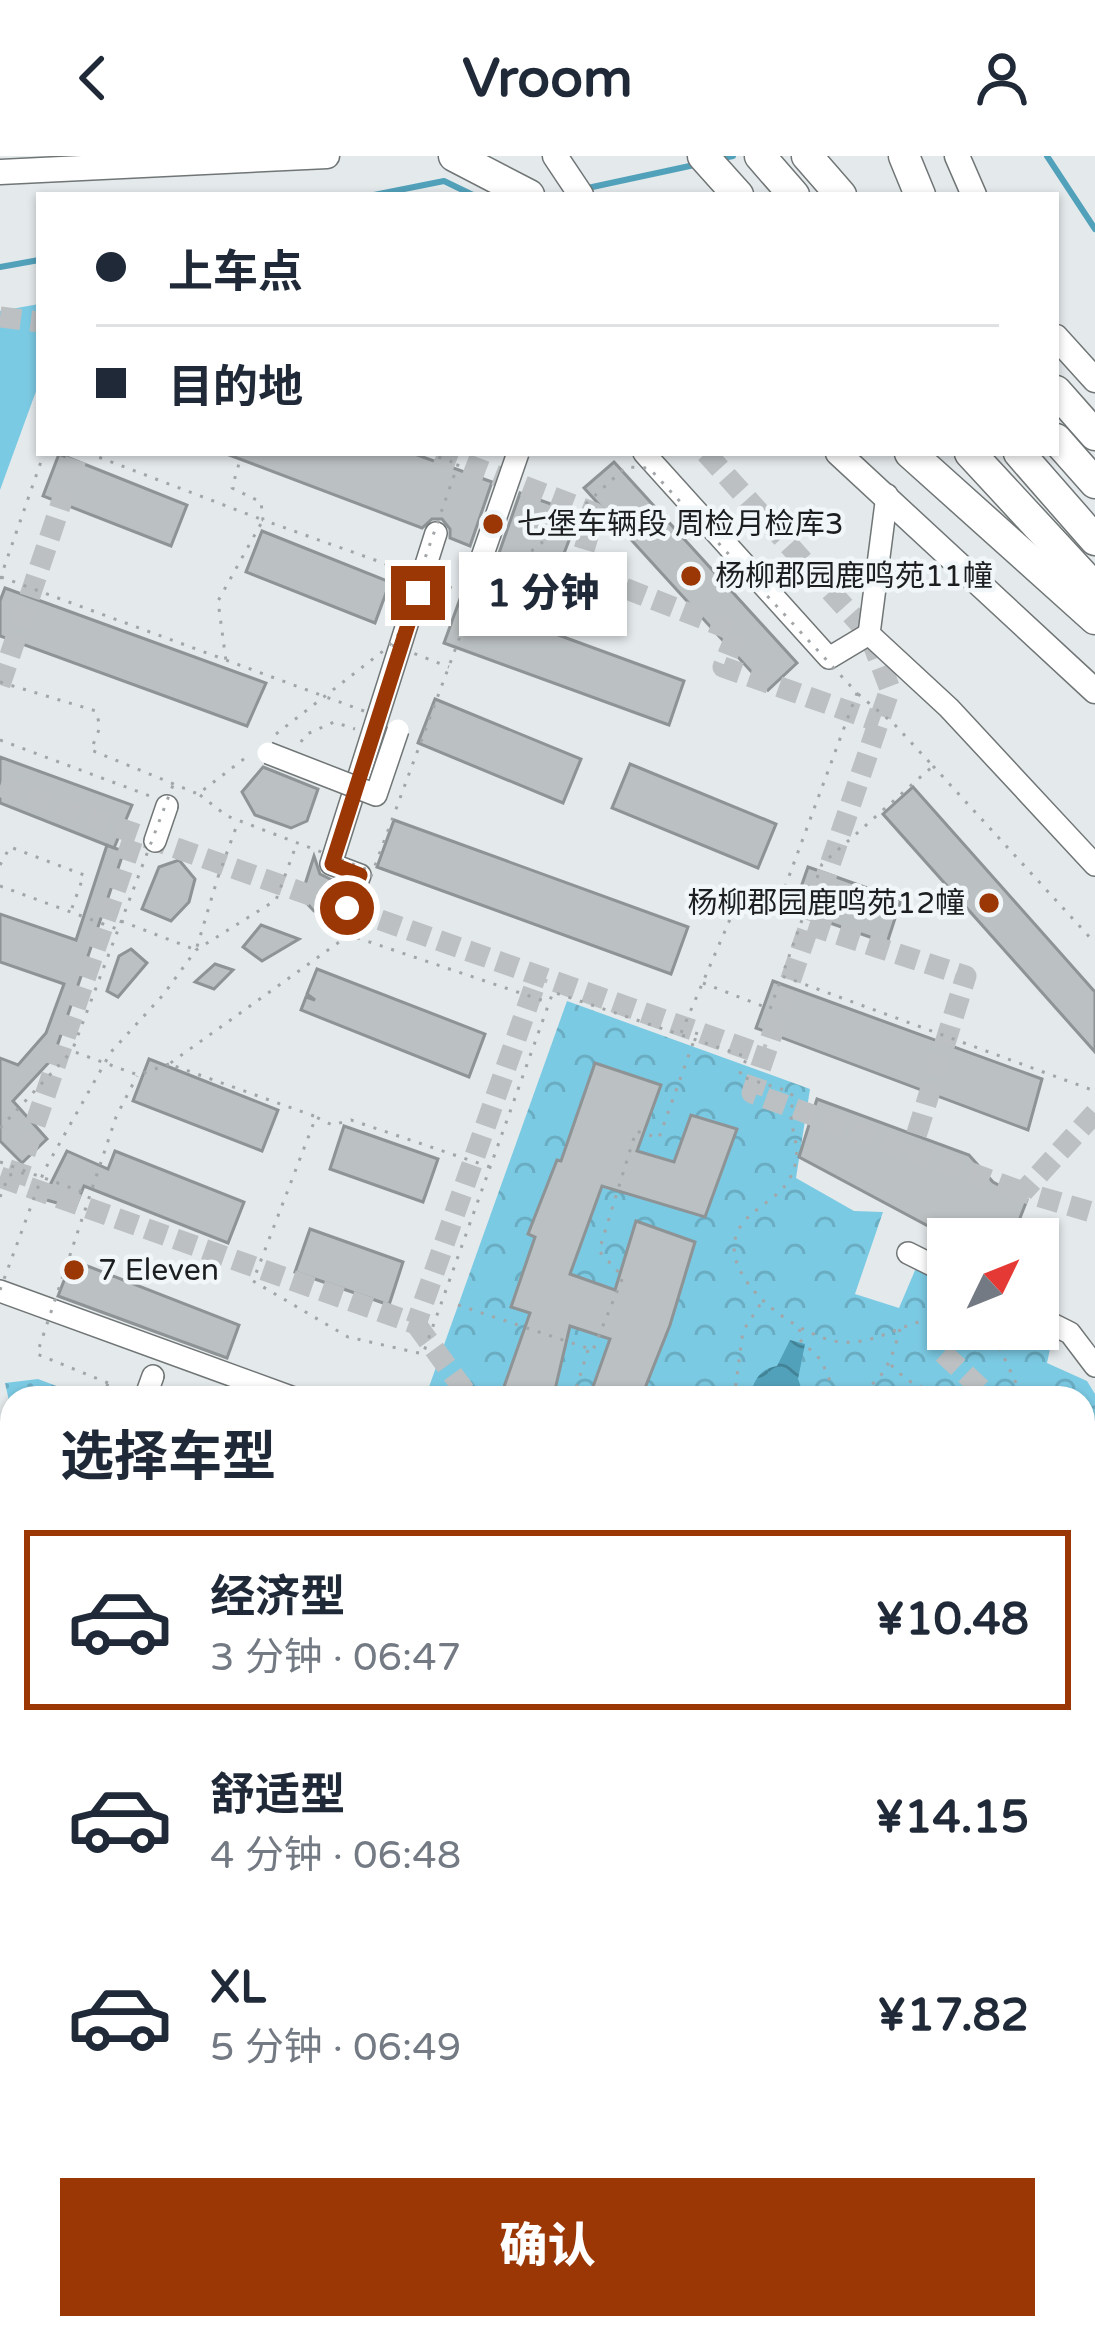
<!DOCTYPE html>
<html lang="zh">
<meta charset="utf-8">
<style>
:root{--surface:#fff;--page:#f6f6f7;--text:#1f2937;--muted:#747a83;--line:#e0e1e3;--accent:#9b3605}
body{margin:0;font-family:"Varela Round","Noto Sans SC",sans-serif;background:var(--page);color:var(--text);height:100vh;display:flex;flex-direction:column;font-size:45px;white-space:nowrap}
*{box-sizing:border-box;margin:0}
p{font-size:39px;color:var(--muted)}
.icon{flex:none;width:66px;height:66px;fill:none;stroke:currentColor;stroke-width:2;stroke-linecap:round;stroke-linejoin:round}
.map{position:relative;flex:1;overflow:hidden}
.sheet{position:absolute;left:0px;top:1230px;width:1095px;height:954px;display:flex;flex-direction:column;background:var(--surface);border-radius:36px 36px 0 0;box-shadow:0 3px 9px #0004}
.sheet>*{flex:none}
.top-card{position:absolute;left:36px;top:36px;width:1023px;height:264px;border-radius:0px;box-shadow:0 3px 9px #0004;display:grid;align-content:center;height:264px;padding:0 60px;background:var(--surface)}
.needle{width:78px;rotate:47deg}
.buttons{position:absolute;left:927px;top:1062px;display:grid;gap:24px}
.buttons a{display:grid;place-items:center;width:132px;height:132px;border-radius:0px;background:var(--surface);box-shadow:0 3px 9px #0004;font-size:60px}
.end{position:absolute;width:54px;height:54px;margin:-27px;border:15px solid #9b3605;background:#fff;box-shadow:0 0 0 6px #fff}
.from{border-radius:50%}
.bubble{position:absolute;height:84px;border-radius:0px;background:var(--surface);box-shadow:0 3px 9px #0004;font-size:39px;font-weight:800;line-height:84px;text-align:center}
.top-card b{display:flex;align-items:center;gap:42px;height:114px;font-size:45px}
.top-card b+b{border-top:3px solid var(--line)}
.top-card i{width:30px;height:30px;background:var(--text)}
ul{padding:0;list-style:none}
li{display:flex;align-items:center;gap:36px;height:180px;margin:0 24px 18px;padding:0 36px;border:6px solid transparent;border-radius:0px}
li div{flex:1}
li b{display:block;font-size:45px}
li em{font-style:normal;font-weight:800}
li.active{border-color:var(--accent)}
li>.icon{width:108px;height:108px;stroke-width:1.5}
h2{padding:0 60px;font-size:54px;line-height:144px}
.button{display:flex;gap:24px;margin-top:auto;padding:24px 60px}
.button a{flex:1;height:138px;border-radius:0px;background:var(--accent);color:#fff;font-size:48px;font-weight:800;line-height:138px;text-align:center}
header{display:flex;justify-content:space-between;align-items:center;height:156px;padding:0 60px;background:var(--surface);font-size:54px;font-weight:800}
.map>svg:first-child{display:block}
</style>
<header><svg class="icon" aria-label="back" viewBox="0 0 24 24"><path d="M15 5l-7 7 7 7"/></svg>Vroom<svg class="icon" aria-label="person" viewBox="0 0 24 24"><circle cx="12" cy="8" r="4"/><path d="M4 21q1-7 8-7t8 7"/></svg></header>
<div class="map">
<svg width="1095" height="2184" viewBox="0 0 1095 2184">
<defs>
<pattern id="grass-dots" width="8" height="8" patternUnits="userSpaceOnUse" patternTransform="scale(3)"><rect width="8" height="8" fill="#7bcae3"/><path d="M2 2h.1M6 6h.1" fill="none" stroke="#6aadc2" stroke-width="1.8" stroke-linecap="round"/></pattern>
<pattern id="park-crowns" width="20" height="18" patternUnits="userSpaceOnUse" patternTransform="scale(3)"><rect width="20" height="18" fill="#7bcae3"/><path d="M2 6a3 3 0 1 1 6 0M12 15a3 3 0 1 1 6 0" fill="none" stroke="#6aadc2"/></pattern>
<pattern id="water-waves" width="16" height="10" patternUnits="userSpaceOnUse" patternTransform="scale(3)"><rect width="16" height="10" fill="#52a1ba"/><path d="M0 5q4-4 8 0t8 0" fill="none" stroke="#438397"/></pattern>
</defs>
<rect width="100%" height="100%" fill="#e4e9eb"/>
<polygon fill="url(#grass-dots)" points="38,1223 88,1242 12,1242 12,1258 5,1227"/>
<polygon fill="url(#park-crowns)" points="567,845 810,933 796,1022 854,1055 883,1056 855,1138 899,1152 916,1112 948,1126 948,1173 1012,1173 1010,1182 1050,1193 1047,1207 1087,1225 1095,1238 1095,1537 1083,1530 1083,1242 425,1242"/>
<polygon fill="#7bcae3" points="39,148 39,227 0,334 0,155"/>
<path fill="url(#water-waves)" d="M790,1184l15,4 -7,35 7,19h-55c3,-17 9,-29 27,-32z"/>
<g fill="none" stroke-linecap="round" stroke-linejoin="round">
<g stroke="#52a1ba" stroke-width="6">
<polyline points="1047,0 1095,73"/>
<polyline points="718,3 733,0"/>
<polyline points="583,33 699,8"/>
<polyline points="374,39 444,25 473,39"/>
<polyline points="0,111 39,104"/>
</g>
</g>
<g fill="#bbc0c2" stroke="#8e9395" stroke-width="3">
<polygon points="224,297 412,297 492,326 470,390 450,382 450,373 442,363 432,363 422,372"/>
<polygon points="59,298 187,349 171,390 43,340"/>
<polygon points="614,306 797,507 768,534 584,332"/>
<polygon points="520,337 579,358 555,421 498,400"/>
<polygon points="262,375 390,426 375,467 246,416"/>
<polygon points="5,432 266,527 247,570 0,480 0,445"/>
<polygon points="460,443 684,525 669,569 444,487"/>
<polygon points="435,543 581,603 563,647 418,587"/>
<polygon points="0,601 132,649 114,692 124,695 53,902 13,945 47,983 22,1007 0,985 0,902 18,909 46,877 64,828 0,806 0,758 76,784 107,689 114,692 0,647"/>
<polygon points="630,608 776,668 758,712 612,652"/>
<polygon points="263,611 318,633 307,665 291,672 255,659 242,636"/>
<polygon points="913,631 1095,836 1095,896 883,658"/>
<polygon points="394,664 688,771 671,818 377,711"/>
<polygon points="314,700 320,718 340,728 332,754 314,755 301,741"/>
<polygon points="179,704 195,723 189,746 171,765 142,753 159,711"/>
<polygon points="808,711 901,744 887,787 793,754"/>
<polygon points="261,769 299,783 262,805 243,791"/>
<polygon points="131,793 147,807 118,841 107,835 119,800"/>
<polygon points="215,808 233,814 214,833 195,826"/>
<polygon points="317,813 485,878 469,921 301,854 306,841 315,844 307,838"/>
<polygon points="773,825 1042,923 1028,974 756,872"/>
<polygon points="149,903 278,954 262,995 133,945"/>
<polygon points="595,907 661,929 637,995 674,1006 691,959 737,973 705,1061 602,1030 570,1118 615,1134 636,1065 695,1086 670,1169 641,1242 589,1242 610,1183 570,1170 553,1242 500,1242 530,1157 511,1151 535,1081 528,1078 557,1004 561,1005"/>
<polygon points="817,943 969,999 993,1026 1027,1044 1015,1075 930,1071 799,1001"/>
<polygon points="344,970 438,1003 423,1046 330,1013"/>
<polygon points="67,995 108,1013 115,995 244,1046 228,1087 84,1030 75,1052 43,1043"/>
<polygon points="310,1073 403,1106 389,1149 295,1116"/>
<polygon points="72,1104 239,1169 227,1202 58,1140"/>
</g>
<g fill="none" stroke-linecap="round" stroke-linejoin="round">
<g stroke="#bcc0c2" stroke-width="21" stroke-dasharray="21 10" stroke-linecap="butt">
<polyline points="0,161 39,166"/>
<polyline points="437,297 595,357 578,414 737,476 723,511 879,566"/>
<polyline points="706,297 869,478 890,533 752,937 1023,1036"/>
<polyline points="0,529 78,297"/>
<polyline points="0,630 764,899"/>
<polyline points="809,769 966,820 911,996"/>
<polyline points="1095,957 1023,1036 1095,1057"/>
<polyline points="0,1021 416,1168 538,820"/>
<polyline points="15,1027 135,677"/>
<polyline points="416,1168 470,1242"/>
<polyline points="943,1197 991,1242"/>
<polyline points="1083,1329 1095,1340"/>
</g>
<g stroke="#707576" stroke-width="24">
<g id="minor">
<polyline points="644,297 829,502 869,478"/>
<polyline points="887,339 869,478 949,552 1095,709"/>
<polyline points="155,685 167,650"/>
<polyline points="347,752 360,719 331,708 436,377"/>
<polyline points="908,1097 948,1117"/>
<polyline points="0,1135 294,1242"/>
<polyline points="1038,1161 1070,1177 1095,1210"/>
<polyline points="145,1242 153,1220"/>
<polyline points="1083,1520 1095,1526"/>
<polyline points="0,1531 12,1529"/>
<polyline points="0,1570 12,1565"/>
<polyline points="1083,1747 1095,1750"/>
<polyline points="0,1816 12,1817"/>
<polyline points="1083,1819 1095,1823"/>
<polyline points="1083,1846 1095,1850"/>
<polyline points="565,2172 565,2184"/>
<polyline points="907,2172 1068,2184"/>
</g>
</g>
<g stroke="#707576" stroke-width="27">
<g id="major">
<polyline points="555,0 581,39"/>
<polyline points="957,0 974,39"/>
<polyline points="0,16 327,0"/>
<polyline points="1056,181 1095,224"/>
<polyline points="838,297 1095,535"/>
</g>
</g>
<g stroke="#707576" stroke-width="33">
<g id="highway">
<polyline points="454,0 529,39"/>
<polyline points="703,0 738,39"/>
<polyline points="760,0 794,39"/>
<polyline points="807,0 841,39"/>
<polyline points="904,0 920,39"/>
<polyline points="1056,235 1095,279"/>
<polyline points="1056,283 1095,327"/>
<polyline points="910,297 1095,463"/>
<polyline points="970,297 1095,432"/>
<polyline points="1019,297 1095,384"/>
</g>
</g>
<g stroke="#a2a6a8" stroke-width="3" stroke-dasharray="3 9" stroke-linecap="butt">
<polyline points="88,297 263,364 218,445 226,505"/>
<polyline points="242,297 232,332 261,346 263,364 400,413"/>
<polyline points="427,297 458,308"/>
<polyline points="0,423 44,297"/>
<polyline points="0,584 150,640"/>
<polyline points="301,586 305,579 334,566 355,573"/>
<polyline points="933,610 1095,787"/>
<polyline points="0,709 10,691 84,719 72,752"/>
<polyline points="121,765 196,794 218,721"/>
<polyline points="703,827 770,853 782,820"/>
<polyline points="458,1149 593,1194 623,1121 599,1095 636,975 659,982 697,876"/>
<polyline points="800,1173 798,1182 821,1204 834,1234 850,1242"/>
<polyline points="985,1173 995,1182 1023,1242"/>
<polyline points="588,1194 576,1233 598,1242"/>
<path d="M891,1209c25,25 32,24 66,28l4,5"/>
<path d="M852,1241c32,-15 39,-35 48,-68"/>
<polyline points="103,1242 108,1227"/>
<polyline points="734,1242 743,1175 763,1144"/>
<polyline points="1083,1295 1095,1299"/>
<polyline points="0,1305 12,1370"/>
<polyline points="1083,1471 1095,1484 1087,1498"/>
<polyline points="1083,1590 1095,1593"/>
<polyline points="1083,1642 1095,1645"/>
</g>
<use href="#minor" stroke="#fff" stroke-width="21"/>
<use href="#major" stroke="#fff" stroke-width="24"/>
<use href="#highway" stroke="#fff" stroke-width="30"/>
<g stroke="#707576" stroke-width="24" stroke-linecap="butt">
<g id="minor-bridge">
<polyline points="481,404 518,297"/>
<polyline points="268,597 376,639 398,574"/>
</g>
</g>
<g stroke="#a2a6a8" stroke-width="3" stroke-dasharray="3 9" stroke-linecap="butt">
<polyline points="1,421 383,562"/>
<polyline points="475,440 554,377 626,311 649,312 857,537 785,731 737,747 681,877"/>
<polyline points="392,489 449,511"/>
<polyline points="0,526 96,555 100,571 91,594 198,638 249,599"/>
<polyline points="858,538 894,568 933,610 822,708 782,820 1095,935"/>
<polyline points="276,578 387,492 398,479 462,297"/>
<polyline points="200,639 227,660 371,715"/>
<polyline points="218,721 238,666"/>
<polyline points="0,730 117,773"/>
<polyline points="350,777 475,440 421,421"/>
<polyline points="169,908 138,919 72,895 173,629"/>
<polyline points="314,960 169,908 349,779 547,846"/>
<polyline points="0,972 72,895"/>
<polyline points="0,1006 88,1038"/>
<path d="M490,1011l-139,-47 -19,5 -16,-8 -63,164 95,56 75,17 130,-362 194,65 -8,19 49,15 5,5c0,6 -2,12 -2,19 1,24 13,34 -1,63 -11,22 -42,31 -52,53 -23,47 63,108 103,111 39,3 69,-25 107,-25"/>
<polyline points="0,1041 9,1019 24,1017"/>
<polyline points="0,1134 44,1015 111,896 163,839 196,794 276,744 297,687"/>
<polyline points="108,1227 37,1198 116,961 137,920"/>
</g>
<use href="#minor-bridge" stroke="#fff" stroke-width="21"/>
</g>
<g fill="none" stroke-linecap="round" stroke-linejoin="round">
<polyline stroke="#9b3605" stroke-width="15" points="347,752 360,719 332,708 418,437"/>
</g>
<g fill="#9b3605" stroke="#f1f6f8" stroke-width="4.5">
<circle cx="493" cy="368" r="12"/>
<circle cx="691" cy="420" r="12"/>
<circle cx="989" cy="747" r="12"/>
<circle cx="74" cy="1114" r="12"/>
</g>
<g text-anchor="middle" stroke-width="9" stroke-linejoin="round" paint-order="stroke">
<g font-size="30" fill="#1d1e1f" stroke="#f1f6f8" text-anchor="start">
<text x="517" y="378">七堡车辆段 周检月检库3</text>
<text x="715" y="430">杨柳郡园鹿鸣苑11幢</text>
<text x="965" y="757" text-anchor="end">杨柳郡园鹿鸣苑12幢</text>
<text x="98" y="1124">7 Eleven</text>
</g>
</g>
</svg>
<div class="buttons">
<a><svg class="needle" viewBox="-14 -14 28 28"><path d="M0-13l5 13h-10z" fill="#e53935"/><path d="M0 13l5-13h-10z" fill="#747a83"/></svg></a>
</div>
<i class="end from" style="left:347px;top:752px"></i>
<i class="end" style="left:418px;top:437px"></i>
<div class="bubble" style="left:459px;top:396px;width:168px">1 分钟</div>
<div class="top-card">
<b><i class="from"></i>上车点</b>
<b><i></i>目的地</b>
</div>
<section class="sheet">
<h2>选择车型</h2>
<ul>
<li class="active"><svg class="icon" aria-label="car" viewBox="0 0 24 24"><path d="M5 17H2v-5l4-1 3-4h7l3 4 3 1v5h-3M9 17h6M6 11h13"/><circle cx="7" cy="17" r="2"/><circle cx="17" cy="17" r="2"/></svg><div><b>经济型</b><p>3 分钟 · 06:47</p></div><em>¥10.48</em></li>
<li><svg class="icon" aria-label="car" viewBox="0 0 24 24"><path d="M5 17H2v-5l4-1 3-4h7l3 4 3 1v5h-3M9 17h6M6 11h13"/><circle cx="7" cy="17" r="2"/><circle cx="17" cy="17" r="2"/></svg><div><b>舒适型</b><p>4 分钟 · 06:48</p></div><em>¥14.15</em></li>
<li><svg class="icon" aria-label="car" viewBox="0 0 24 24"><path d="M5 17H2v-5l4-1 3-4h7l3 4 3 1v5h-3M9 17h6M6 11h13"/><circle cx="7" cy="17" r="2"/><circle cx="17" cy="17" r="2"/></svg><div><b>XL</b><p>5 分钟 · 06:49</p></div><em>¥17.82</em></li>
</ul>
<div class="button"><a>确认</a></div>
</section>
</div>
